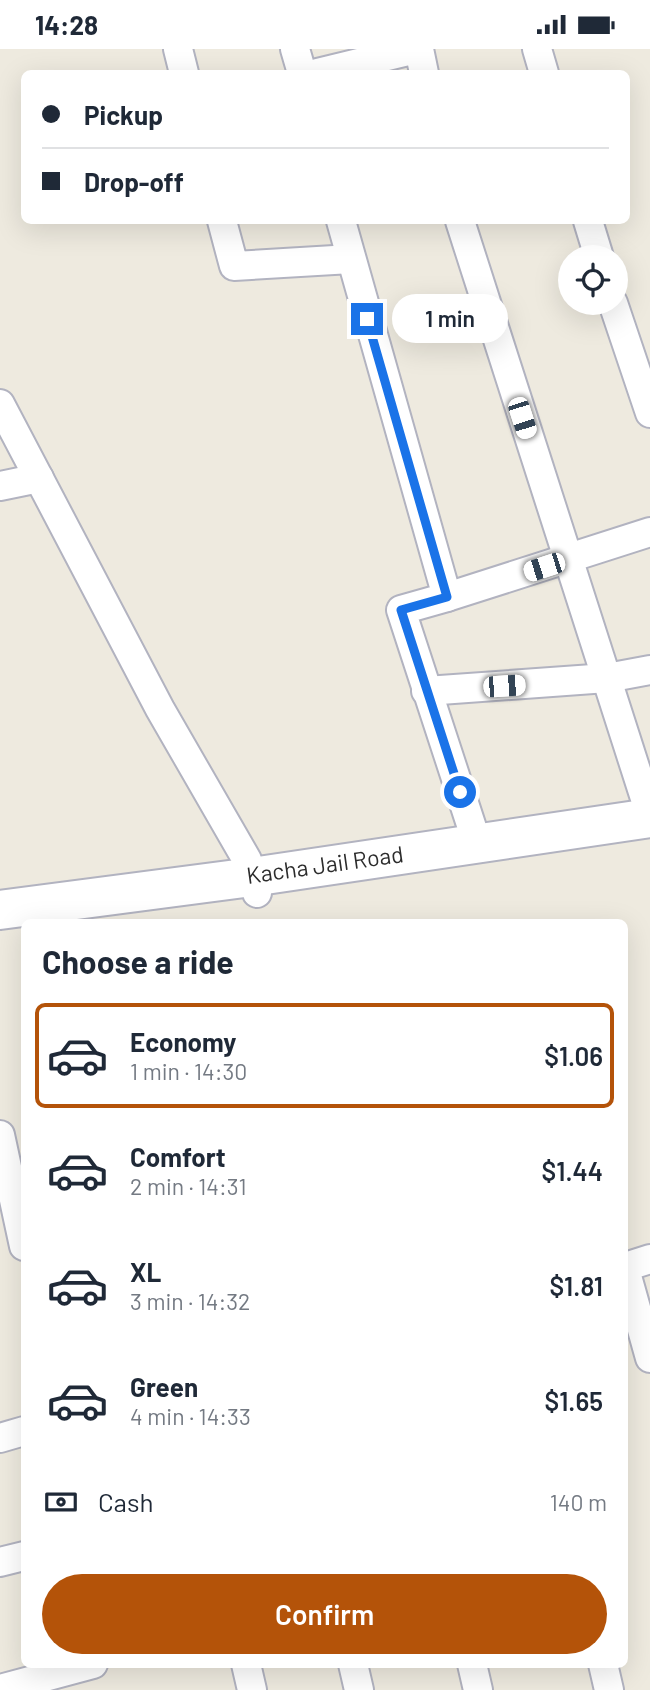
<!DOCTYPE html>
<meta charset="utf-8">
<style>
:root{--surface:#fff;--page:#f2f2f3;--text:#1f2937;--muted:#747a83;--line:#e0e1e3;--accent:#b45309}
body{margin:0;font-family:Barlow,sans-serif;background:var(--page);color:var(--text);height:100vh;display:flex;flex-direction:column;font-size:26px;white-space:nowrap}
*{box-sizing:border-box;margin:0}
p{font-size:23px;color:var(--muted)}
.icon{flex:none;width:38px;height:38px;fill:none;stroke:currentColor;stroke-width:2;stroke-linecap:round;stroke-linejoin:round}
.map{position:relative;flex:1;overflow:hidden}
.sheet{position:absolute;left:21px;top:870px;width:607px;height:749px;display:flex;flex-direction:column;background:var(--surface);border-radius:10px;box-shadow:0 7px 28px #0002}
.sheet>*{flex:none}
.guide{position:absolute;left:21px;top:21px;width:609px;height:154px;border-radius:10px;box-shadow:0 7px 28px #0002;display:grid;align-content:center;height:154px;padding:0 21px;background:var(--surface)}
.tools{position:absolute;left:558px;top:196px;display:grid;gap:14px}
.tools a{display:grid;place-items:center;width:70px;height:70px;border-radius:50%;background:var(--surface);box-shadow:0 7px 28px #0002;font-size:35px}
.end{position:absolute;width:32px;height:32px;margin:-16px;border:9px solid #1a73e8;background:#fff;box-shadow:0 0 0 4px #fff}
.from{border-radius:50%}
.bubble{position:absolute;height:49px;border-radius:24px;background:var(--surface);box-shadow:0 7px 28px #0002;font-size:23px;font-weight:600;line-height:49px;text-align:center}
.car{position:absolute;width:21px;height:42px;margin:-21px -10px;border-radius:9px;box-shadow:0 0 5px 2px #0007;background:linear-gradient(#fff 24%,#345 0 40%,#fff 0 76%,#345 0 86%,#fff 0)}
.guide b{display:flex;align-items:center;gap:24px;height:66px;font-size:26px}
.guide b+b{border-top:2px solid var(--line)}
.guide i{width:18px;height:18px;background:var(--text)}
ul{padding:0;list-style:none}
li{display:flex;align-items:center;gap:21px;height:105px;margin:0 14px 10px;padding:0 7px;border:4px solid transparent;border-radius:10px}
li div{flex:1}
li b{display:block;font-size:26px}
li em{font-style:normal;font-weight:600}
li.active{border-color:var(--accent)}
li>.icon{width:63px;height:63px;stroke-width:1.5}
h2{padding:0 21px;font-size:32px;line-height:84px}
.pay{display:flex;align-items:center;gap:18px;height:77px;padding:0 21px;font-size:26px}
.pay p{margin-inline-start:auto}
.cta{display:flex;gap:14px;margin-top:auto;padding:14px 21px}
.cta a{flex:1;height:80px;border-radius:42px;background:var(--accent);color:#fff;font-size:28px;font-weight:600;line-height:80px;text-align:center}
.status{display:flex;justify-content:space-between;align-items:center;height:49px;padding:0 35px;background:var(--surface);direction:ltr}
.status svg{height:19px;fill:currentColor}
.map>svg:first-child{display:block}
</style>
<div class="status"><b>14:28</b><svg viewBox="0 0 49 12"><path d="M0 12V9h3v3zM5 12V6h3v6zM10 12V3h3v9zM15 12V0h3v12zM26 1h20v11H26zM47 4h2v5h-2z"/></svg></div>
<div class="map">
<svg width="650" height="1641" viewBox="0 0 650 1641">
<rect width="100%" height="100%" fill="#eeeadf"/>
<g fill="none" stroke-linecap="round" stroke-linejoin="round">
<g stroke="#b2b3c0" stroke-width="32">
<g id="minor">
<polyline points="178,0 184,24"/>
<polyline points="295,0 302,24"/>
<polyline points="419,0 424,24"/>
<polyline points="537,0 544,24"/>
<polyline points="317,24 417,0"/>
<polyline points="222,172 234,217 351,210"/>
<polyline points="341,172 447,548 401,561 477,794"/>
<polyline points="460,172 650,765"/>
<polyline points="588,172 599,208"/>
<polyline points="613,254 650,364"/>
<polyline points="0,355 160,660 247,811 257,844"/>
<polyline points="0,437 39,429"/>
<polyline points="447,548 650,483"/>
<polyline points="426,642 607,629 650,621"/>
<polyline points="0,1086 24,1197"/>
<polyline points="625,1218 650,1210"/>
<polyline points="625,1220 650,1309"/>
<polyline points="0,1389 24,1382"/>
<polyline points="0,1513 24,1507"/>
<polyline points="246,1615 252,1641"/>
<polyline points="353,1615 359,1641"/>
<polyline points="472,1615 478,1641"/>
<polyline points="603,1615 609,1641"/>
<polyline points="0,1640 93,1615"/>
</g>
</g>
<g stroke="#b2b3c0" stroke-width="42">
<polyline id="secondary" points="0,861 252,828 650,769"/>
</g>
<use href="#minor" stroke="#fff" stroke-width="28"/>
<use href="#secondary" stroke="#fff" stroke-width="38"/>
</g>
<g fill="none" stroke-linecap="round" stroke-linejoin="round">
<polyline stroke="#1a73e8" stroke-width="9" points="367,270 447,548 401,561 460,743"/>
</g>
<g text-anchor="middle" stroke-width="7" stroke-linejoin="round" paint-order="stroke">
<g font-size="23" fill="#2c2c2c" stroke="#fff">
<text transform="translate(325 816) rotate(-8)" y="8">Kacha Jail Road</text>
</g>
</g>
</svg>
<div class="tools">
<a><svg class="icon" aria-label="locate" viewBox="0 0 24 24"><circle cx="12" cy="12" r="6"/><path d="M12 2v4M12 18v4M2 12h4M18 12h4"/></svg></a>
</div>
<i class="end from" style="left:460px;top:743px"></i>
<i class="end" style="left:367px;top:270px"></i>
<div class="bubble" style="left:392px;top:245px;width:116px">1 min</div>
<i class="car" style="left:522px;top:369px;rotate:162deg"></i>
<i class="car" style="left:544px;top:518px;rotate:252deg"></i>
<i class="car" style="left:504px;top:637px;rotate:86deg"></i>
<div class="guide">
<b><i class="from"></i>Pickup</b>
<b><i></i>Drop-off</b>
</div>
<section class="sheet">
<h2>Choose a ride</h2>
<ul>
<li class="active"><svg class="icon" aria-label="car" viewBox="0 0 24 24"><path d="M5 17H2v-5l4-1 3-4h7l3 4 3 1v5h-3M9 17h6M6 11h13"/><circle cx="7" cy="17" r="2"/><circle cx="17" cy="17" r="2"/></svg><div><b>Economy</b><p>1 min · 14:30</p></div><em>$1.06</em></li>
<li><svg class="icon" aria-label="car" viewBox="0 0 24 24"><path d="M5 17H2v-5l4-1 3-4h7l3 4 3 1v5h-3M9 17h6M6 11h13"/><circle cx="7" cy="17" r="2"/><circle cx="17" cy="17" r="2"/></svg><div><b>Comfort</b><p>2 min · 14:31</p></div><em>$1.44</em></li>
<li><svg class="icon" aria-label="car" viewBox="0 0 24 24"><path d="M5 17H2v-5l4-1 3-4h7l3 4 3 1v5h-3M9 17h6M6 11h13"/><circle cx="7" cy="17" r="2"/><circle cx="17" cy="17" r="2"/></svg><div><b>XL</b><p>3 min · 14:32</p></div><em>$1.81</em></li>
<li><svg class="icon" aria-label="car" viewBox="0 0 24 24"><path d="M5 17H2v-5l4-1 3-4h7l3 4 3 1v5h-3M9 17h6M6 11h13"/><circle cx="7" cy="17" r="2"/><circle cx="17" cy="17" r="2"/></svg><div><b>Green</b><p>4 min · 14:33</p></div><em>$1.65</em></li>
</ul>
<div class="pay"><svg class="icon" aria-label="cash" viewBox="0 0 24 24"><path d="M3 7h18v10H3z"/><circle cx="12" cy="12" r="2"/></svg>Cash<p>140 m</p></div>
<div class="cta"><a>Confirm</a></div>
</section>
</div>
